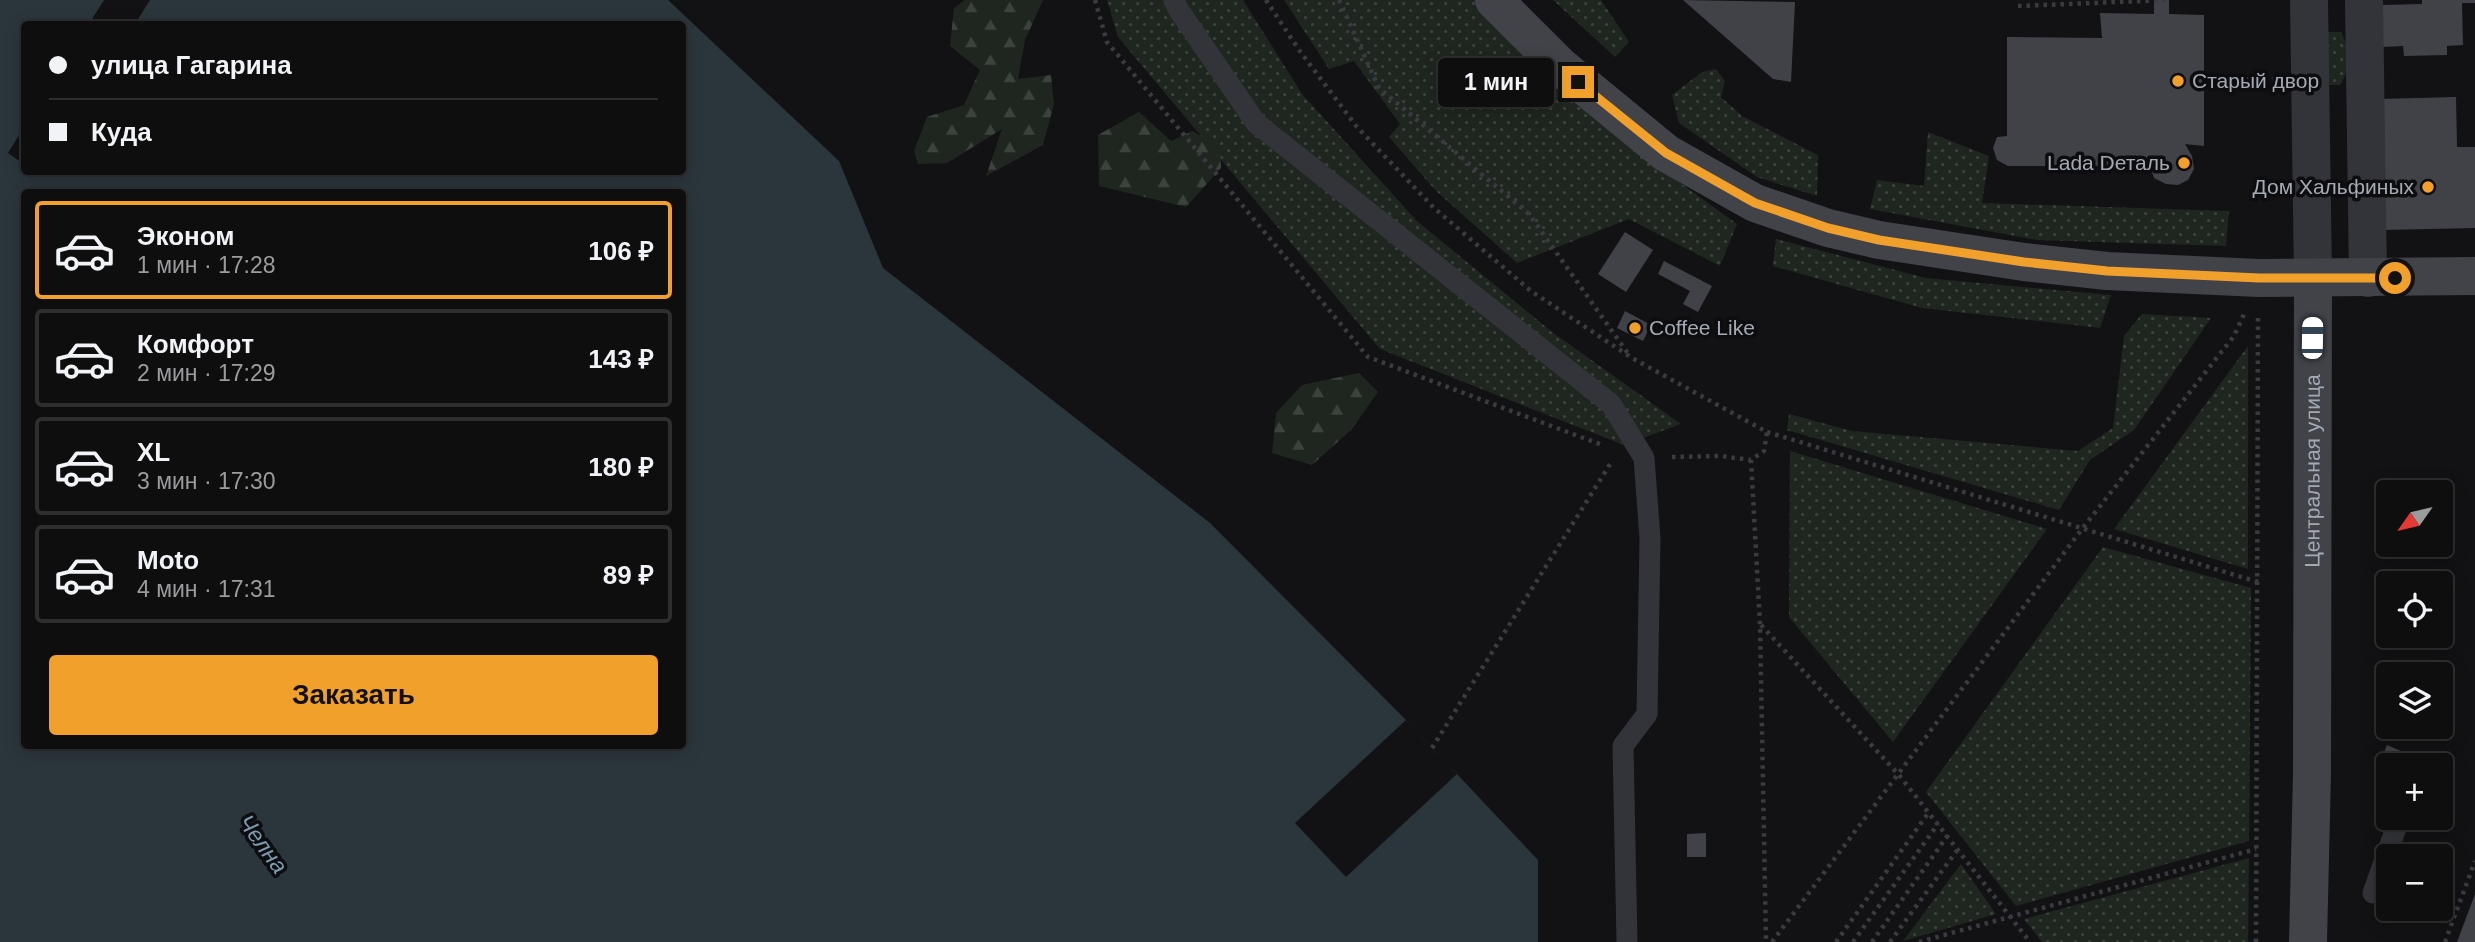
<!DOCTYPE html>
<html lang="ru">
<meta charset="utf-8">
<style>
:root{--surface:#0e0e0f;--page:#171718;--text:#f1f3f6;--muted:#9b9c9e;--line:#2e2e2f;--accent:#f1a02c}
body{margin:0;font-family:Arial,sans-serif;background:var(--page);color:var(--text);height:100vh;display:flex;flex-direction:column;font-size:26px;white-space:nowrap}
*{box-sizing:border-box;margin:0}
p{font-size:23px;color:var(--muted)}
.icon{flex:none;width:38px;height:38px;fill:none;stroke:currentColor;stroke-width:2;stroke-linecap:round;stroke-linejoin:round}
.map{position:relative;flex:1;overflow:hidden}
.side{position:absolute;left:21px;top:189px;width:665px;height:560px;display:flex;flex-direction:column;background:var(--surface);border-radius:7px;box-shadow:0 4px 18px #0003,0 0 0 2px var(--line)}
.side>*{flex:none}
.banner{position:absolute;left:21px;top:21px;width:665px;height:154px;border-radius:7px;box-shadow:0 4px 18px #0003,0 0 0 2px var(--line);display:grid;align-content:center;height:154px;padding:0 28px;background:var(--surface)}
.needle{width:46px;rotate:236deg}
.fabs{position:absolute;left:2376px;top:480px;display:grid;gap:14px}
.fabs a{display:grid;place-items:center;width:77px;height:77px;border-radius:7px;background:var(--surface);box-shadow:0 4px 18px #0003,0 0 0 2px var(--line);font-size:35px}
.end{position:absolute;width:32px;height:32px;margin:-16px;border:9px solid #f1a02c;background:#111;box-shadow:0 0 0 4px #111}
.from{border-radius:50%}
.bubble{position:absolute;height:49px;border-radius:7px;background:var(--surface);box-shadow:0 4px 18px #0003,0 0 0 2px var(--line);font-size:23px;font-weight:700;line-height:49px;text-align:center}
.car{position:absolute;width:21px;height:42px;margin:-21px -10px;border-radius:9px;box-shadow:0 0 5px 2px #0007;background:linear-gradient(#fff 24%,#345 0 40%,#fff 0 76%,#345 0 86%,#fff 0)}
.banner b{display:flex;align-items:center;gap:24px;height:66px;font-size:26px}
.banner b+b{border-top:2px solid var(--line)}
.banner i{width:18px;height:18px;background:var(--text)}
ul{padding:12px 0 0;list-style:none}
li{display:flex;align-items:center;gap:21px;height:98px;margin:0 14px 10px;padding:0 14px;border:4px solid var(--line);border-radius:7px}
li div{flex:1}
li b{display:block;font-size:26px}
li em{font-style:normal;font-weight:700}
li.selected{border-color:var(--accent)}
li>.icon{width:63px;height:63px;stroke-width:1.5}
.action{display:flex;gap:14px;margin-top:auto;padding:14px 28px}
.action a{flex:1;height:80px;border-radius:7px;background:var(--accent);color:#111;font-size:28px;font-weight:700;line-height:80px;text-align:center}
.map>svg:first-child{display:block}
</style>
<div class="map">
<svg width="2475" height="942" viewBox="0 0 2475 942">
<defs>
<pattern id="grass-dots" width="8" height="8" patternUnits="userSpaceOnUse" patternTransform="scale(1.75)"><rect width="8" height="8" fill="#1e261f"/><path d="M2 2h.1M6 6h.1" fill="none" stroke="#3c433d" stroke-width="1.8" stroke-linecap="round"/></pattern>
<pattern id="forest-firs" width="22" height="20" patternUnits="userSpaceOnUse" patternTransform="scale(1.75)"><rect width="22" height="20" fill="#1e261f"/><path d="M5 1l3.5 6h-7zM16 11l3.5 6h-7z" fill="#3c433d"/></pattern>
</defs>
<rect width="100%" height="100%" fill="#121214"/>
<g fill="url(#grass-dots)">
<polygon points="1107,0 1243,0 1302,94 1417,221 1552,332 1681,424 1624,445 1380,349 1118,37"/>
<polygon points="1284,0 1476,0 1632,148 1737,224 1720,266 1629,219 1517,263 1436,191 1389,137 1400,124 1354,61 1329,69"/>
<polygon points="1553,0 1601,0 1629,42 1615,57"/>
<path d="M2323,32h18c9,17 10,37 -1,53h-17z"/>
<polygon points="1716,69 1725,81 1721,97 1742,116 1818,155 1817,196 1757,177 1679,123 1672,95 1702,72"/>
<polygon points="1928,132 1989,156 1982,203 2229,211 2226,246 2037,240 1870,209 1877,180 1924,186"/>
<polygon points="1776,239 1926,278 2111,295 2100,328 1922,308 1773,266"/>
<polygon points="2142,314 2211,318 2134,430 2090,460 2059,510 1787,430 1789,414 1852,431 2078,451 2113,428 2124,336"/>
<polygon points="2248,346 2248,569 2114,529"/>
<polygon points="1790,451 2047,529 1893,742 1789,617"/>
<polygon points="2103,547 2251,588 2249,841 2016,906 1926,792"/>
<polygon points="2249,858 2248,942 2042,942 2024,919"/>
<polygon points="1961,864 1996,914 1903,941"/>
</g>
<g fill="url(#forest-firs)">
<polygon points="965,0 1043,0 1025,40 1018,79 1051,75 1054,104 1043,145 986,176 1002,129 947,163 918,164 914,151 927,117 964,105 980,70 950,46 954,8"/>
<polygon points="1139,112 1171,141 1192,131 1220,147 1221,168 1186,207 1099,186 1098,135"/>
<polygon points="1359,373 1378,392 1351,430 1312,465 1272,453 1276,413 1302,385"/>
</g>
<path fill="#2b363c" fill-rule="evenodd" d="M0,0h104l-15,24h-65v103l-16,26 16,11v8h13l4,2 2,-2h639v-148h-547l15,-24h518l171,161 44,107 327,255 196,197 132,140v82h-1538zM24,192h658v554h-658z"/>
<polygon fill="#121214" points="1406,720 1457,774 1346,877 1295,823"/>
<g fill="#414247">
<polygon points="1683,0 1795,2 1791,82 1773,79"/>
<polygon points="2154,0 2169,0 2169,14 2204,15 2204,146 2185,144 2192,156 2194,169 2188,180 2178,185 2166,184 2154,178 2150,166 2008,166 1997,160 1993,148 1997,137 2007,136 2007,37 2102,38 2100,13 2154,14"/>
<polygon points="2422,0 2475,0 2475,3 2462,3 2463,45 2447,46 2447,55 2404,56 2403,46 2383,47 2382,5 2422,4"/>
<polygon points="2456,97 2457,147 2475,147 2475,228 2383,230 2379,99"/>
<polygon points="1625,232 1653,250 1626,292 1598,274"/>
<polygon points="1664,261 1712,286 1698,312 1683,304 1690,291 1658,274"/>
<polygon points="1625,311 1651,325 1643,341 1617,328"/>
<polygon points="2387,745 2401,751 2396,765 2381,760"/>
<polygon points="1706,833 1706,857 1687,857 1687,834"/>
<polygon points="2475,895 2475,942 2457,942 2475,894"/>
</g>
<g fill="none" stroke-linecap="round" stroke-linejoin="round">
<g stroke="#393b40" stroke-width="4.5" stroke-dasharray="3.5 5" stroke-linecap="butt">
<polyline points="1095,0 1107,42 1368,357 1602,445"/>
<polyline points="1266,0 1299,50 1357,127 1434,208 1531,291 1632,358 1767,432 1764,451 1751,460 1760,624 1766,942"/>
<polyline points="1339,0 1379,88 1529,214 1629,355"/>
<polyline points="2018,6 2168,0"/>
<polyline points="2204,80 2273,79"/>
<polyline points="1767,432 2258,582"/>
<polyline points="1672,457 1720,456 1751,460"/>
<polyline points="1761,625 1899,775 2030,942"/>
<polyline points="1432,748 1612,461"/>
<polyline points="1772,942 2082,529 2234,336 2244,314"/>
<polyline points="1836,942 1929,812"/>
<polyline points="1853,942 1938,824"/>
<polyline points="1872,942 1948,835"/>
<polyline points="1890,942 1958,849"/>
<polyline points="1919,942 2256,849"/>
<polyline points="2256,942 2258,313"/>
<polyline points="2445,942 2475,861"/>
</g>
<g stroke="#333439" stroke-width="21">
<polyline points="1174,0 1178,9 1256,123 1611,404 1644,458 1650,538 1647,714 1623,746 1627,942"/>
<polyline points="2373,893 2400,817"/>
</g>
<g stroke="#333439" stroke-width="38">
<polyline points="2309,0 2313,278"/>
<polyline points="2364,0 2368,278"/>
</g>
<g stroke="#414349" stroke-width="38">
<polyline points="1494,0 1560,66 1666,153 1755,203 1828,228 1879,240 2024,262 2107,271 2259,278 2475,276"/>
<path id="s1" d="M2308,942l4,-168 1,-496"/>
</g>
</g>
<g fill="none" stroke-linecap="round" stroke-linejoin="round">
<polyline stroke="#f1a02c" stroke-width="9" points="1578,82 1666,153 1755,203 1828,228 1879,240 2024,262 2107,271 2259,278 2395,278"/>
</g>
<g fill="#f1a02c" stroke="#0d0d0f" stroke-width="2.5">
<circle cx="2178" cy="81" r="7"/>
<circle cx="2184" cy="163" r="7"/>
<circle cx="2428" cy="187" r="7"/>
<circle cx="1635" cy="328" r="7"/>
</g>
<g text-anchor="middle" stroke-width="7" stroke-linejoin="round" paint-order="stroke">
<g font-size="21" fill="#a3aab4" stroke="#0d0d0f" text-anchor="start">
<text x="2192" y="88">Старый двор</text>
<text x="2170" y="170" text-anchor="end">Lada Dеталь</text>
<text x="2414" y="194" text-anchor="end">Дом Хальфиных</text>
<text x="1649" y="335">Coffee Like</text>
</g>
<g font-size="21" fill="#a3aab4" stroke="#0d0d0f">
<text dy="7" stroke="none"><textPath href="#s1" startOffset="471">Центральная улица</textPath></text>
</g>
<g font-size="23" font-style="italic" fill="#7a9bb0" stroke="#0d0d0f">
<text transform="translate(263 844) rotate(54)" y="8">Челна</text>
</g>
</g>
</svg>
<div class="fabs">
<a><svg class="needle" viewBox="-14 -14 28 28"><path d="M0-13l5 13h-10z" fill="#e53935"/><path d="M0 13l5-13h-10z" fill="#9b9c9e"/></svg></a>
<a><svg class="icon" aria-label="locate" viewBox="0 0 24 24"><circle cx="12" cy="12" r="6"/><path d="M12 2v4M12 18v4M2 12h4M18 12h4"/></svg></a>
<a><svg class="icon" aria-label="layers" viewBox="0 0 24 24"><path d="M12 4l9 5-9 5-9-5zM3 14l9 5 9-5"/></svg></a>
<a>+</a>
<a>−</a>
</div>
<i class="end from" style="left:2395px;top:278px"></i>
<i class="end" style="left:1578px;top:82px"></i>
<div class="bubble" style="left:1438px;top:58px;width:116px">1 мин</div>
<i class="car" style="left:2312px;top:338px;rotate:1deg"></i>
<div class="banner">
<b><i class="from"></i>улица Гагарина</b>
<b><i></i>Куда</b>
</div>
<section class="side">
<ul>
<li class="selected"><svg class="icon" aria-label="car" viewBox="0 0 24 24"><path d="M5 17H2v-5l4-1 3-4h7l3 4 3 1v5h-3M9 17h6M6 11h13"/><circle cx="7" cy="17" r="2"/><circle cx="17" cy="17" r="2"/></svg><div><b>Эконом</b><p>1 мин · 17:28</p></div><em>106 ₽</em></li>
<li><svg class="icon" aria-label="car" viewBox="0 0 24 24"><path d="M5 17H2v-5l4-1 3-4h7l3 4 3 1v5h-3M9 17h6M6 11h13"/><circle cx="7" cy="17" r="2"/><circle cx="17" cy="17" r="2"/></svg><div><b>Комфорт</b><p>2 мин · 17:29</p></div><em>143 ₽</em></li>
<li><svg class="icon" aria-label="car" viewBox="0 0 24 24"><path d="M5 17H2v-5l4-1 3-4h7l3 4 3 1v5h-3M9 17h6M6 11h13"/><circle cx="7" cy="17" r="2"/><circle cx="17" cy="17" r="2"/></svg><div><b>XL</b><p>3 мин · 17:30</p></div><em>180 ₽</em></li>
<li><svg class="icon" aria-label="car" viewBox="0 0 24 24"><path d="M5 17H2v-5l4-1 3-4h7l3 4 3 1v5h-3M9 17h6M6 11h13"/><circle cx="7" cy="17" r="2"/><circle cx="17" cy="17" r="2"/></svg><div><b>Moto</b><p>4 мин · 17:31</p></div><em>89 ₽</em></li>
</ul>
<div class="action"><a>Заказать</a></div>
</section>
</div>
